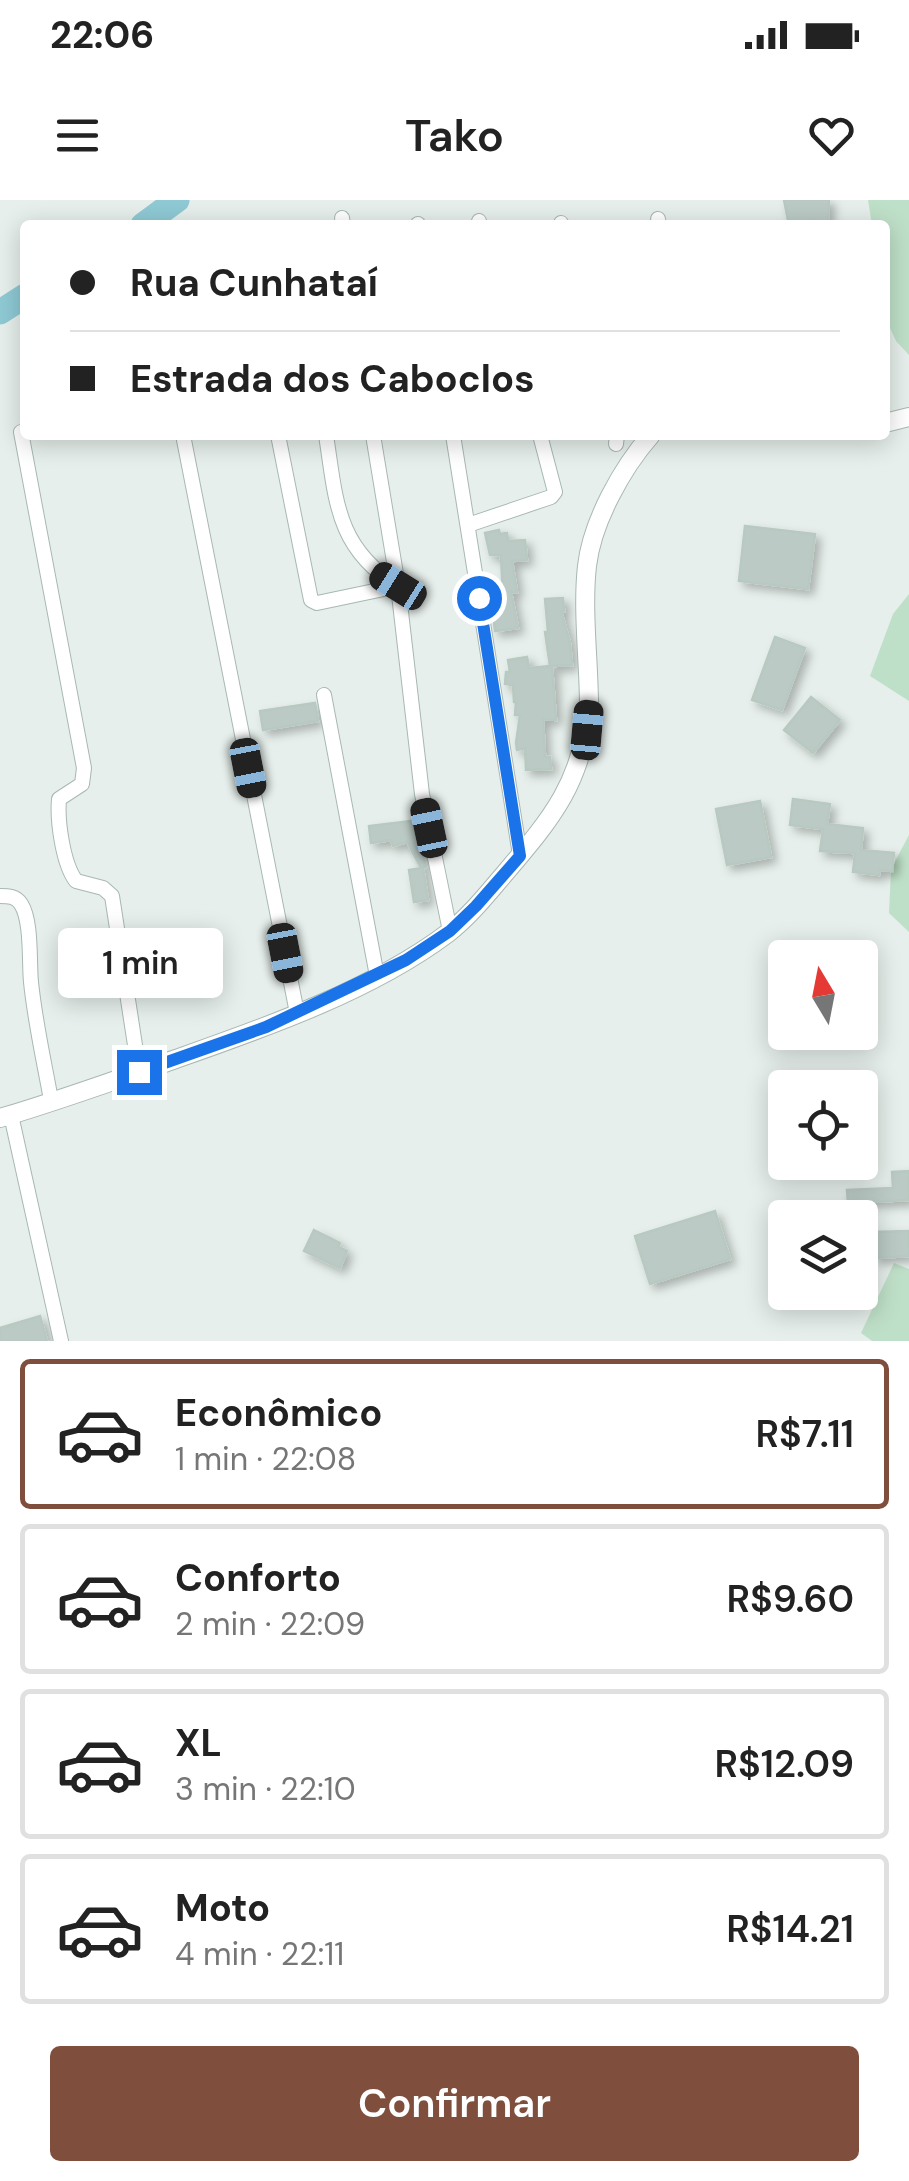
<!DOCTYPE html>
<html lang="pt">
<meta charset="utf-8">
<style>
:root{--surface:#fff;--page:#f6f6f6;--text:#222;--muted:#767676;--line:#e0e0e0;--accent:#804e3d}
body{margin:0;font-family:"DM Sans",sans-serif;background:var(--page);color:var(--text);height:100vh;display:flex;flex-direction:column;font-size:38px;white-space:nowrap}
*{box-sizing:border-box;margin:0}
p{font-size:32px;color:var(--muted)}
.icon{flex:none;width:55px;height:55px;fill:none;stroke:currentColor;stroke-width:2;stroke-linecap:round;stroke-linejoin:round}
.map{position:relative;height:1141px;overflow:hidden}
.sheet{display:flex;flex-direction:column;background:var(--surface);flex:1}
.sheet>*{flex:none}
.guide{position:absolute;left:20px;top:20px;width:870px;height:220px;border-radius:10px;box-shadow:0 5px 25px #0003;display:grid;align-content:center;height:220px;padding:0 50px;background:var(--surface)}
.needle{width:65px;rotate:350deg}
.tools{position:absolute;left:768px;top:740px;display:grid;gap:20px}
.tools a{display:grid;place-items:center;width:110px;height:110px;border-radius:10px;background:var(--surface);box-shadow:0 5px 25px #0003;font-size:50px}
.end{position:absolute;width:45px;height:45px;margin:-22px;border:12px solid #1a73e8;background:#fff;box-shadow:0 0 0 5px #fff}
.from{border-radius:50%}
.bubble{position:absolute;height:70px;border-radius:10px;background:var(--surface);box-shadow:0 5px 25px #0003;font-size:32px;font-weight:600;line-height:70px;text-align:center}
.car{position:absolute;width:30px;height:60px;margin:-30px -15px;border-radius:12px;box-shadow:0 0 8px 2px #0007;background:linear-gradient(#222 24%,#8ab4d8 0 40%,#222 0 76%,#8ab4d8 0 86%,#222 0)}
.guide b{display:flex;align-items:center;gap:35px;height:95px;font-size:38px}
.guide b+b{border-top:2px solid var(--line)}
.guide i{width:25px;height:25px;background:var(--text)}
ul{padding:18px 0 0;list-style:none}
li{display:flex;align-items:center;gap:30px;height:150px;margin:0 20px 15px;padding:0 30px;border:5px solid var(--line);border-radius:10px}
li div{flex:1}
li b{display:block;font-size:38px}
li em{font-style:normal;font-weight:600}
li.on{border-color:var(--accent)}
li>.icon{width:90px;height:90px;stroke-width:1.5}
.cta{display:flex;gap:20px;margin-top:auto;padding:20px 50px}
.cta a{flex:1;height:115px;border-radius:10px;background:var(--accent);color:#fff;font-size:40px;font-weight:600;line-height:115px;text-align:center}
.status{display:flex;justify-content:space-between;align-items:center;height:70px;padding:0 50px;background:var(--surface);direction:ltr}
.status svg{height:28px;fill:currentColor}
header{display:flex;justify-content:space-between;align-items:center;height:130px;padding:0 50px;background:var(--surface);font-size:45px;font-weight:600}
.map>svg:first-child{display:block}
</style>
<div class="status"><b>22:06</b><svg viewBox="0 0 49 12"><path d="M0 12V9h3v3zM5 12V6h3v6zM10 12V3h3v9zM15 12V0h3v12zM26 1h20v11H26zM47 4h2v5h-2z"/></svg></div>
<header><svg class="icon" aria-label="menu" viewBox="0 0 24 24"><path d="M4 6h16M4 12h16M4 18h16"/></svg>Tako<svg class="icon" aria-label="heart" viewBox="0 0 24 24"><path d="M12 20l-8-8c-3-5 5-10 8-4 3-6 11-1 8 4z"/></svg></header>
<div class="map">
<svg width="909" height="1141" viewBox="0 0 909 1141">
<defs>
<filter id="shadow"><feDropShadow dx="5" dy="5" stdDeviation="5" flood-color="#0004"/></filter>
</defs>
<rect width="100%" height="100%" fill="#e6efeb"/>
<g fill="#bfe0c8">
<polygon points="868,0 909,0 909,155 896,141 885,117 885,25 872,25"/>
<polygon points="909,394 909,501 870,476 893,414"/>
<polygon points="909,635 909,732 889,713 891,669"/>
<polygon points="894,1063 909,1069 909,1141 872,1141 861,1133"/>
</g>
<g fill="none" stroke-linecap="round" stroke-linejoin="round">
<g stroke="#8ec9d4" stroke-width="25">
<polyline points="143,25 177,0"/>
<polyline points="0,112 25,96"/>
</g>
</g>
<g fill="#bbcac4" stroke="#b8c9c2" stroke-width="2.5" filter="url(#shadow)">
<polygon points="784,0 829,0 828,22 810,20 810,25 789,25"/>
<polygon points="745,326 815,334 808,389 739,381"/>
<polygon points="499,330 500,334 507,333 508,341 525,340 527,360 512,361 517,392 511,392 518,428 495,431 493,412 497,412 498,399 503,399 501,355 490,355 485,333"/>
<polygon points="563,398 564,411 561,411 570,443 572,465 552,466 556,520 543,519 545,557 550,557 551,569 526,570 525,548 517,550 516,543 520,515 515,515 516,502 514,502 513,485 505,484 506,472 510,472 508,460 527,457 529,468 550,466 545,432 548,432 545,399"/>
<polygon points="775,437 805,448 782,510 752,500"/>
<polygon points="811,497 840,520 813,553 784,530"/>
<polygon points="315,503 318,521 263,530 260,511"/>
<polygon points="793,599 830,604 827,624 863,628 861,650 894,653 892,671 880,670 879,675 853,672 855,653 820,651 823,629 790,625"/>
<polygon points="760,601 771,657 727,665 716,609"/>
<polygon points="410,621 425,662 426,667 423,668 428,700 414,702 409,670 421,668 407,642 393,646 391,640 371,643 369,626"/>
<polygon points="909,971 909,1000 848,1003 847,990 893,988 892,972"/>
<polygon points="715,1011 730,1059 650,1084 635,1036"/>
<polygon points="314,1030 340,1043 338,1047 347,1051 340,1068 304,1051"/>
<polygon points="909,1031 909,1056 874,1058 873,1032"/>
<polygon points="40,1116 47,1141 0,1141 0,1128"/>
</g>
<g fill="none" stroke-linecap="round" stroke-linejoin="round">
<g stroke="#a8b8b2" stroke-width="16">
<g id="minor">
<polyline points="342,18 343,25"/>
<polyline points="658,19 659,25"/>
<polyline points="479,21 480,25"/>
<polyline points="561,23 562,25"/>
<polyline points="418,24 418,25"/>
<path d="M21,232l63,336 -2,16 -23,15c-2,22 4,65 17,82l27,7 9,8 27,175"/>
<polyline points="183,235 297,813"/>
<polyline points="278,235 311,400 317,403 398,386"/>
<path d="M326,235c10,65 10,113 72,151"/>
<polyline points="373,235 398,386 422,594 450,731"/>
<polyline points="453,235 520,655"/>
<polyline points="616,244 617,235"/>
<polyline points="468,325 551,297 555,292 540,235"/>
<polyline points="324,495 377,776"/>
<path d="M0,696c8,0 16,0 21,8 11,17 8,58 10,78 4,40 13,79 20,118"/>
<polyline points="11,915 61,1141"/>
</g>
</g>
<g stroke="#a8b8b2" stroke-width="20">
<g id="tertiary">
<polyline points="885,223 909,217"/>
<path d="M0,918c58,-17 116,-38 173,-58 91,-32 198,-69 275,-127 22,-17 40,-40 58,-61 46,-54 77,-91 83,-166 0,-44 -7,-96 -2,-140 5,-44 35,-98 64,-131"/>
</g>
</g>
<use href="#minor" stroke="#fff" stroke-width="14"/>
<use href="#tertiary" stroke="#fff" stroke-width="18"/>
</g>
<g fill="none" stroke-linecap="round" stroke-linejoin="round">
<polyline stroke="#1a73e8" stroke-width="12" points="139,872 266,827 406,760 450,731 476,706 520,656 479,398"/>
</g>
</svg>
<div class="tools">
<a><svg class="needle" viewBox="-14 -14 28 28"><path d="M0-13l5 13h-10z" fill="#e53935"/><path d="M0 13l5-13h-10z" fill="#767676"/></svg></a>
<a><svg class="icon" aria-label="locate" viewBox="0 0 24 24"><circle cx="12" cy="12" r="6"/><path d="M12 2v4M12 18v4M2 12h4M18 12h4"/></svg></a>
<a><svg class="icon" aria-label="layers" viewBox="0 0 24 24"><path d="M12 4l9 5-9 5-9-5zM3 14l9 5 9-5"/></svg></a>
</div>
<i class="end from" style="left:479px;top:398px"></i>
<i class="end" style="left:139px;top:872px"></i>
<div class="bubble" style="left:58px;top:728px;width:165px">1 min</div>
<i class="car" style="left:398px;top:386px;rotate:302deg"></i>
<i class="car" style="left:587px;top:530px;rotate:5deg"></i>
<i class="car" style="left:248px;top:568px;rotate:169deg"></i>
<i class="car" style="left:429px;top:628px;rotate:348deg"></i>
<i class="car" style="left:285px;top:753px;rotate:169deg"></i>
<div class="guide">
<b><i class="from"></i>Rua Cunhataí</b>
<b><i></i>Estrada dos Caboclos</b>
</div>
</div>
<section class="sheet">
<ul>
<li class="on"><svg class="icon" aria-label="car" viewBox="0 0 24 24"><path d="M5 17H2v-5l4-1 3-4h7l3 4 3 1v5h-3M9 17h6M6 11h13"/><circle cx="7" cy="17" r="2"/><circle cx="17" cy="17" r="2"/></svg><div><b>Econômico</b><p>1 min · 22:08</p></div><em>R$7.11</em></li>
<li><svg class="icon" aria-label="car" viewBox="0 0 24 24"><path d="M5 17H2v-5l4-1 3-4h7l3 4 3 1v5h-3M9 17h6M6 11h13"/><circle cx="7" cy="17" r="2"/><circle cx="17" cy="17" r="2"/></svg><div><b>Conforto</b><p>2 min · 22:09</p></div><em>R$9.60</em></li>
<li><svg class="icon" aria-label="car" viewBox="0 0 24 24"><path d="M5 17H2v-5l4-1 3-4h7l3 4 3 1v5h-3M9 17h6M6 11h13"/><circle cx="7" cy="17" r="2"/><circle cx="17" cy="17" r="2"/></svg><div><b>XL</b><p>3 min · 22:10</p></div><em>R$12.09</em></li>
<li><svg class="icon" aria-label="car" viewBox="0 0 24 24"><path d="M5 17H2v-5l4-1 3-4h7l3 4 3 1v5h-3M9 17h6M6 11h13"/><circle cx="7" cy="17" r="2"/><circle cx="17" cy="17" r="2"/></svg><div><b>Moto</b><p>4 min · 22:11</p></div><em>R$14.21</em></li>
</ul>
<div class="cta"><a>Confirmar</a></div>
</section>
